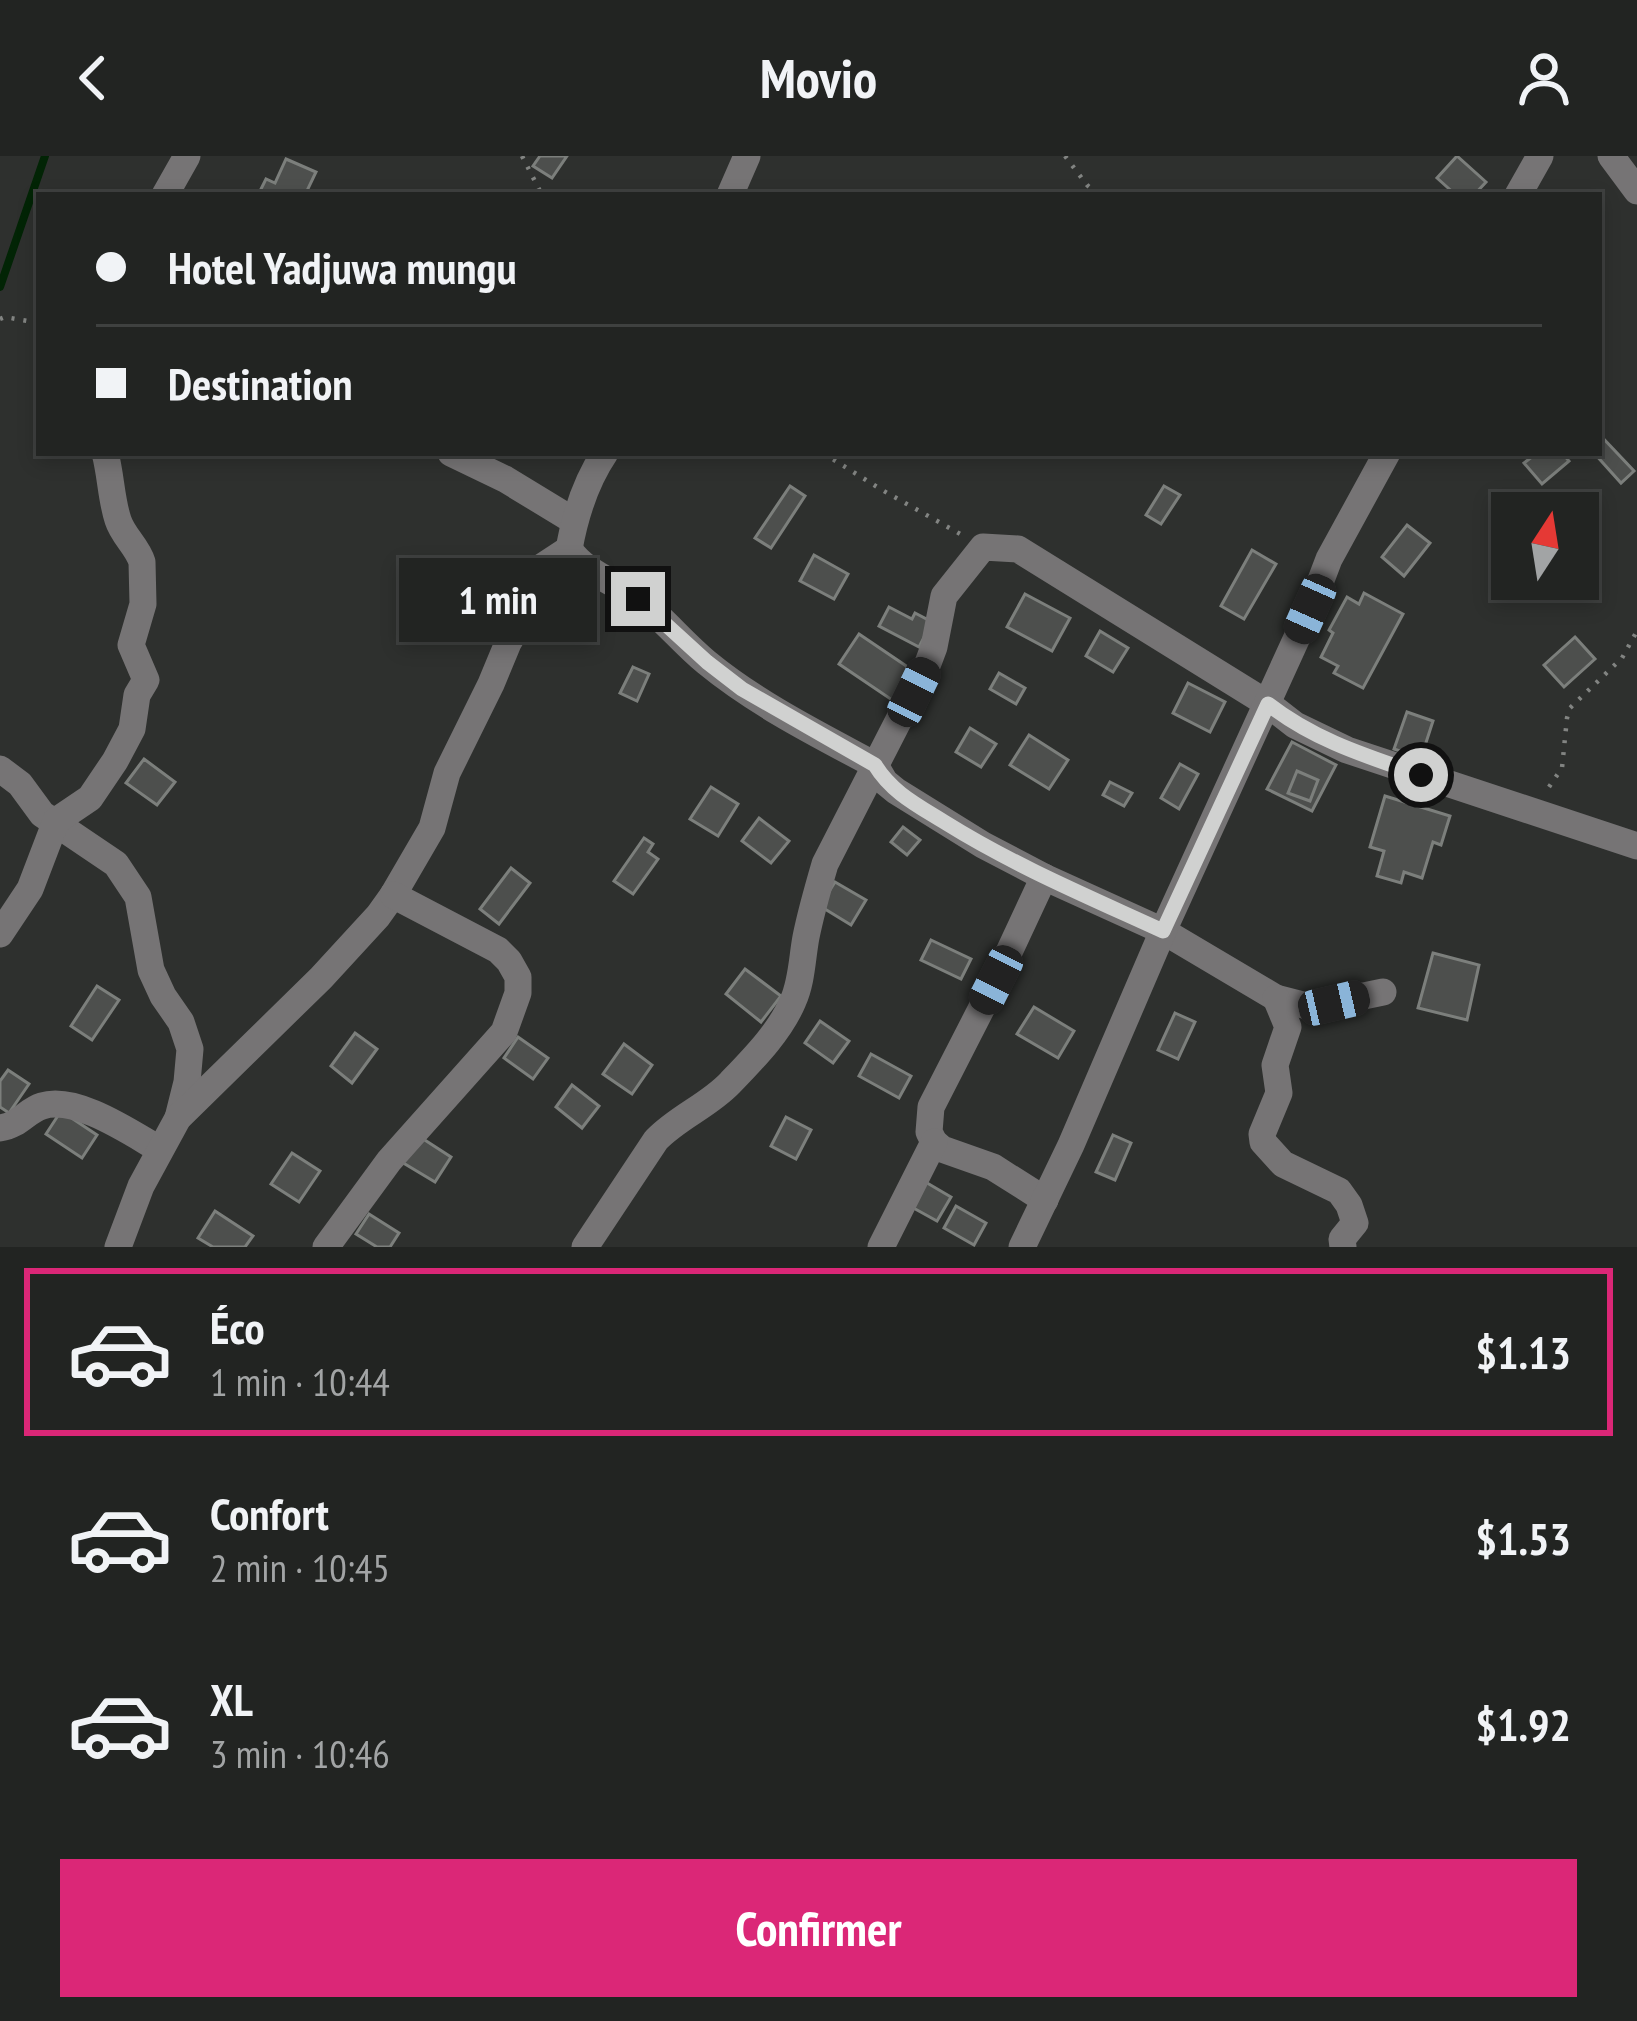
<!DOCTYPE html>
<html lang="fr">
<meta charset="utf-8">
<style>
:root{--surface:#222422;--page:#2a2c2a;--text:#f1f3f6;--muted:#a2a4a5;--line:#3f4140;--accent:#db2777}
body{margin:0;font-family:"PT Sans Narrow",sans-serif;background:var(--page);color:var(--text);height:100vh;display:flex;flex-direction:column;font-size:45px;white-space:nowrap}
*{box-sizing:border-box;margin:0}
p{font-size:39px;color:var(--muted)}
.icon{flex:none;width:66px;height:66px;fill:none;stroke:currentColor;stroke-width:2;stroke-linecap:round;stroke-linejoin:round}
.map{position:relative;height:1091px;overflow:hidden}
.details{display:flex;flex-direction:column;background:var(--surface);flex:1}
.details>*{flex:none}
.banner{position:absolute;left:36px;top:36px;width:1566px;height:264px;border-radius:0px;box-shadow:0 6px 18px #0003,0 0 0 3px var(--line);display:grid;align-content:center;height:264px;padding:0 60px;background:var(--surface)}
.needle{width:78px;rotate:12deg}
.controls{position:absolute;left:1491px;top:336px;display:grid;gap:24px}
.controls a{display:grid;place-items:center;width:108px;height:108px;border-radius:0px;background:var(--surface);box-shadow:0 6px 18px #0003,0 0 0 3px var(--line);font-size:60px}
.end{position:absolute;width:54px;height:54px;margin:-27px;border:15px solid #d0d1d0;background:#111;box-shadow:0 0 0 6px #111}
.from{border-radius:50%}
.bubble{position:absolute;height:84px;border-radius:0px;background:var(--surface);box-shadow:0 6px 18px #0003,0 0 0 3px var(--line);font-size:39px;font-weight:600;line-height:84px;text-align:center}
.car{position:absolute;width:36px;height:72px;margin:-36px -18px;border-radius:15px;box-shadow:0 0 9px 3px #0007;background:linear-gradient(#222 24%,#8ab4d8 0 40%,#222 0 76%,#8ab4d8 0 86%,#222 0)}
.banner b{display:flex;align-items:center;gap:42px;height:114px;font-size:45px}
.banner b+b{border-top:3px solid var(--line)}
.banner i{width:30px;height:30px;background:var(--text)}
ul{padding:21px 0 0;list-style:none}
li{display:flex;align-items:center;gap:36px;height:168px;margin:0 24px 18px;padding:0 36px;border:6px solid transparent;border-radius:0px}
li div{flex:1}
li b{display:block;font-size:45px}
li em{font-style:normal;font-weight:600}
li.active{border-color:var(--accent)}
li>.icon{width:108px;height:108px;stroke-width:1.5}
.action{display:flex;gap:24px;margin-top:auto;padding:24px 60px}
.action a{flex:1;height:138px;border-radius:0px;background:var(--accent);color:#fff;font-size:48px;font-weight:600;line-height:138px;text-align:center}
header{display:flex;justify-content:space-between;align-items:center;height:156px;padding:0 60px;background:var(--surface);font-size:54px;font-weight:600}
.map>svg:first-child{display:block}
</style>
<header><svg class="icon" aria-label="back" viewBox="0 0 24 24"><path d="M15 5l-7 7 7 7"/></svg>Movio<svg class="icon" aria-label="person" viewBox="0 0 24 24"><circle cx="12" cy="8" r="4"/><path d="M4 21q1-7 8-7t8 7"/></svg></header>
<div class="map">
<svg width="1637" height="1091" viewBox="0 0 1637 1091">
<rect width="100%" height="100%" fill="#2e302e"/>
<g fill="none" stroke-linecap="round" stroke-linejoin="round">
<polyline stroke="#022405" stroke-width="8" points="0,131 45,0"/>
</g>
<g fill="#4d4f4d" stroke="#7c7f7c" stroke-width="3">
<polygon points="540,0 567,0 552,22 533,10"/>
<polygon points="1457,0 1486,26 1474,39 1456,39 1437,22"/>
<polygon points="286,3 316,16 305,39 259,37 266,23 275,27"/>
<polygon points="1600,279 1634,315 1621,327 1594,297 1599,297"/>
<polygon points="1537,297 1562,297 1569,305 1542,328 1524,307"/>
<polygon points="790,330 805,340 771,392 755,382"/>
<polygon points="1164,330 1180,339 1161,368 1146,359"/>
<polygon points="1407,369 1430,387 1404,420 1382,401"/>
<polygon points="1252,394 1276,408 1244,463 1221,450"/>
<polygon points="814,399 848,418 834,443 800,425"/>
<polygon points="1364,437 1403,458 1363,532 1334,517 1338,510 1321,501 1333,477 1329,474 1347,441 1359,448"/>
<polygon points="1025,438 1070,462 1052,495 1007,471"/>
<polygon points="889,451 912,463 915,457 932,466 919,491 879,470"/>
<polygon points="1100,475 1128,492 1113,516 1086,500"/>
<polygon points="859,478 918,518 898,548 839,508"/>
<polygon points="1575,481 1595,503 1564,531 1544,509"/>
<polygon points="633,511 649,518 637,545 620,537"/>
<polygon points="999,517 1025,532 1016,548 990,533"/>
<polygon points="1188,527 1225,546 1210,576 1173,557"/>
<polygon points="1407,556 1433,565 1421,602 1394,593"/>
<polygon points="970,572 996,588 981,611 956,596"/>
<polygon points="1029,579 1068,604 1049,633 1010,609"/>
<polygon points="1292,586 1336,609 1312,655 1267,633"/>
<polygon points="144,603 175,626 157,649 126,627"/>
<polygon points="1180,608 1198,618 1179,653 1161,642"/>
<polygon points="1297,615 1318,624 1310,645 1288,637"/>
<polygon points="1110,626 1132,637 1124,650 1103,639"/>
<polygon points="711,631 738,648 718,680 690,663"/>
<polygon points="1385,640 1450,660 1441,689 1433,686 1422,722 1404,716 1401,727 1377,720 1384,695 1370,691"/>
<polygon points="759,662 789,685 771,707 742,685"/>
<polygon points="903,671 920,684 907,699 891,686"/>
<polygon points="644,682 653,688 648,696 658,703 633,738 614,725"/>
<polygon points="511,712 530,727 499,768 480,753"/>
<polygon points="835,726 866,744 851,769 820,750"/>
<polygon points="931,784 971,803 961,823 921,804"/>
<polygon points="1433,797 1479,809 1467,864 1418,852"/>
<polygon points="745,813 781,840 761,866 726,838"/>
<polygon points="97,830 119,844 92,884 71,870"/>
<polygon points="1034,851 1074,875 1058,902 1017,878"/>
<polygon points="1175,857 1195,866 1178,903 1158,894"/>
<polygon points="820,865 849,885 833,907 805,887"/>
<polygon points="355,877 377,893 352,927 331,910"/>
<polygon points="518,881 548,902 533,923 504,902"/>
<polygon points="624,888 652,909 632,938 603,918"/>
<polygon points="871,898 911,920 899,942 859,920"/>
<polygon points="8,914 29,928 9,957 0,951 0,925"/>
<polygon points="572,929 599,950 582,972 556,951"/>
<polygon points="61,955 97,979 82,1002 46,978"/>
<polygon points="786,961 811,974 796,1003 771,990"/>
<polygon points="417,979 451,1001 435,1026 400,1005"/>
<polygon points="1113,979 1131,987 1115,1024 1096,1016"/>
<polygon points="292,997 320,1015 299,1046 271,1028"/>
<polygon points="922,1024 951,1041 937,1065 908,1049"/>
<polygon points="956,1050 986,1067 974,1089 944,1072"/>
<polygon points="215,1055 253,1080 245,1091 213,1091 198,1082"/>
<polygon points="369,1058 399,1077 390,1091 377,1091 356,1078"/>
</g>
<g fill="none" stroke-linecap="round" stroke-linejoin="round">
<g stroke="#828482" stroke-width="4.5" stroke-dasharray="3 9" stroke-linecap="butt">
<polyline points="522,0 542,39"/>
<polyline points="1065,0 1087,29 1099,39"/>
<polyline points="0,163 5,161 39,167"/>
<polyline points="823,297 882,334 962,379"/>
<polyline points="1549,631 1562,612 1567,562 1570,552 1622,502 1637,475"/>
</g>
<g stroke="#767475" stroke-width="27">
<polyline points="1611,0 1637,35"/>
<polyline points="165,39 187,0"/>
<polyline points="730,39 747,0"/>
<polyline points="1518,39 1540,0"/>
<polyline points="451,297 505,323 574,365"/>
<path d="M569,393c16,24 46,33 68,49 25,19 45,44 69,64 51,42 111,72 169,103l10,17 11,9 87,54 61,32 119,54 113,67 35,9 72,-15"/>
<polyline points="0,613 20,628 42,658 116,708 138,741 151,814 163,840 181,866 190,893 187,926 178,962"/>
<polyline points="1044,721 996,824 931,951 929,976 934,986 942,993 993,1011 1045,1044"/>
<path d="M0,778l30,-45 26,-68 34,-23 25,-37 17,-32 5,-34 9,-15 -15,-35 12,-41 -1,-42c-5,-16 -19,-26 -24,-42 -7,-21 -7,-45 -13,-67"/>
<polyline points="1276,842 1288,871 1275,909 1279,937 1262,978 1263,986 1283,1008 1339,1035 1349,1049 1355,1067 1342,1083 1343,1091"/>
<path d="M0,972c20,-3 26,-17 42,-22 34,-11 89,27 117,43"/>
<path d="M118,1091l23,-61 37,-68 143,-140 57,-62 15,-21 39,-67 15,-55 44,-89 17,-41 15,-26 7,-34 7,-13 32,-21c6,-33 17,-68 36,-96"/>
<polyline points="326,1091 389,1005 504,876 518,837 518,821 509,805 498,794 393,739"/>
<path d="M585,1091l71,-107c22,-23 52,-34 74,-57 23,-24 50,-51 63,-82 9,-20 9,-43 13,-64 5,-25 12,-49 19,-73l103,-201 6,-16 10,-51 39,-49 35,2 250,155 27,21 52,25 290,96"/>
<polyline points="881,1091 934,986"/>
<polyline points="1022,1091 1071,989 1163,775 1310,453 1329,403 1387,297"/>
</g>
</g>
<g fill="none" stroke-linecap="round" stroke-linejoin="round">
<path stroke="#d0d1d0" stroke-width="15" d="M638,443l69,63 35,27 133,76c17,28 44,41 71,58 69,43 143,74 217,108l105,-227c46,36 98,52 153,71"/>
</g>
</svg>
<div class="controls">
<a><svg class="needle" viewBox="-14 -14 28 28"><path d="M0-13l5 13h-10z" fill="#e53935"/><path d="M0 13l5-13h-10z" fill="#a2a4a5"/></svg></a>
</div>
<i class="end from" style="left:1421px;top:619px"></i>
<i class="end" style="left:638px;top:443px"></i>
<div class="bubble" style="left:399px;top:402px;width:198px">1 min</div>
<i class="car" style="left:1310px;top:453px;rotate:204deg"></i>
<i class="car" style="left:914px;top:536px;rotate:26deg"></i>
<i class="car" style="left:996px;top:824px;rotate:207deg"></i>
<i class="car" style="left:1334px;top:847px;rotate:77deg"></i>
<div class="banner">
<b><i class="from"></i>Hotel Yadjuwa mungu</b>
<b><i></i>Destination</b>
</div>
</div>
<section class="details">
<ul>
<li class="active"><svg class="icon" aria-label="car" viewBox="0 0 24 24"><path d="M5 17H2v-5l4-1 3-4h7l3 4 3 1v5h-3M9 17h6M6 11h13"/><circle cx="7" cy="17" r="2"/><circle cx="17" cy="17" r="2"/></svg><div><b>Éco</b><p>1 min · 10:44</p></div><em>$1.13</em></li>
<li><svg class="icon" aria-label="car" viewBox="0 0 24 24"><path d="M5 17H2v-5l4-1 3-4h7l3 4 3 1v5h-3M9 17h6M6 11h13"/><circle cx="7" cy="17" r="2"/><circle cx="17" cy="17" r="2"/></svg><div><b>Confort</b><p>2 min · 10:45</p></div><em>$1.53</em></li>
<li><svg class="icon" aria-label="car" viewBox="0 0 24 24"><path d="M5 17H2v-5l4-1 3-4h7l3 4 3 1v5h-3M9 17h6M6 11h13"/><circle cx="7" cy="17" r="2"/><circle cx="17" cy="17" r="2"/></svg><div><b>XL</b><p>3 min · 10:46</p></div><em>$1.92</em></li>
</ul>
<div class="action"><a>Confirmer</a></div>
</section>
